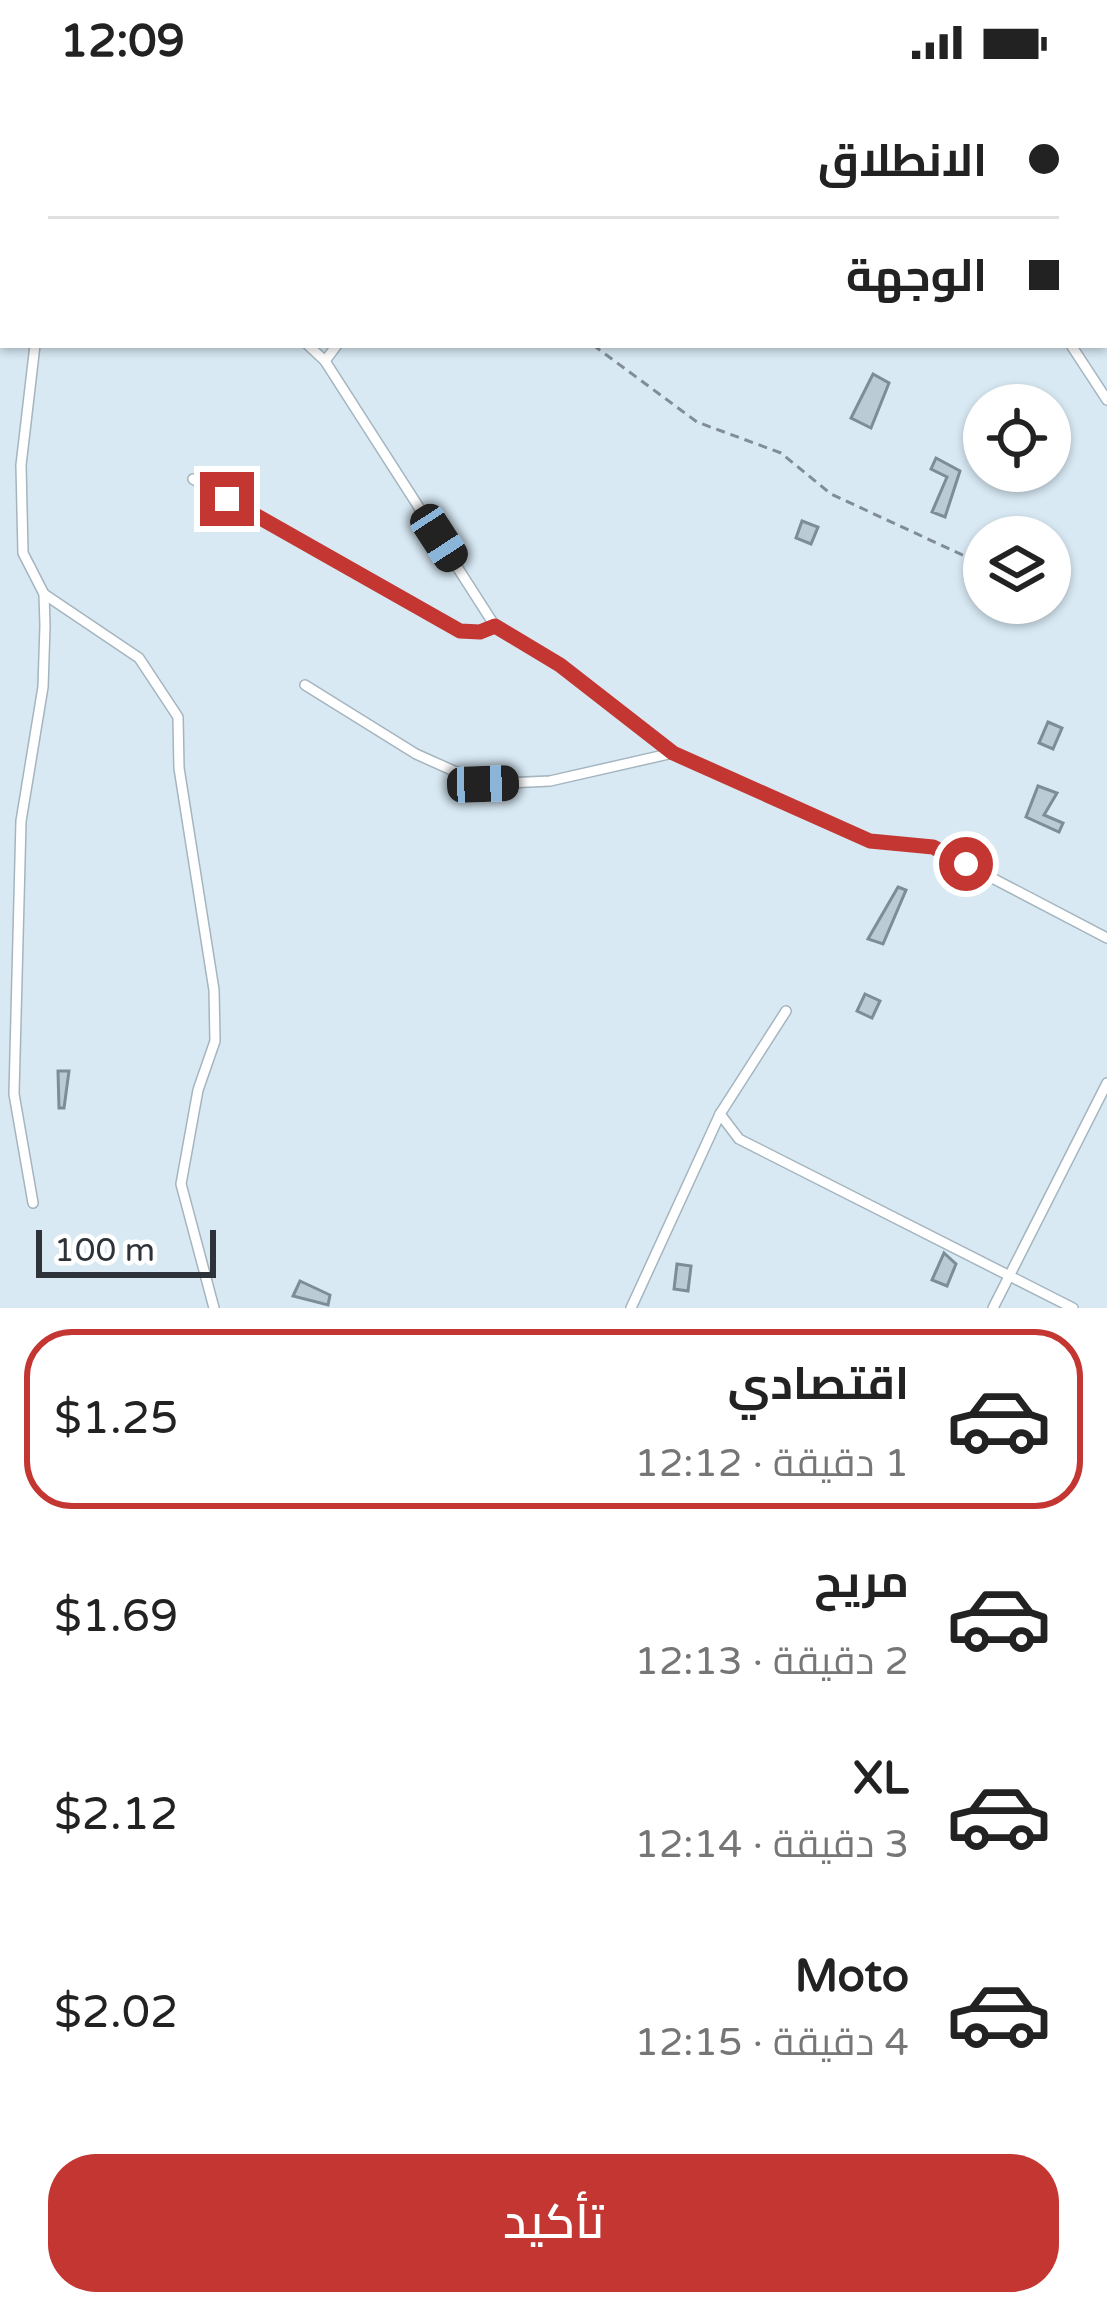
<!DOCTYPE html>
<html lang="ar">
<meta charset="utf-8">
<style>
:root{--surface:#fff;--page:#f6f6f6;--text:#222;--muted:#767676;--line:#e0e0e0;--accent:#c43632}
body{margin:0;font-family:"Varela Round",Cairo,sans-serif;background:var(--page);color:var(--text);direction:rtl;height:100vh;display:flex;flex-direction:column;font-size:45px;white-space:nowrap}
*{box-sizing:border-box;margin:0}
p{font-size:39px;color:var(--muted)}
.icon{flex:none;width:66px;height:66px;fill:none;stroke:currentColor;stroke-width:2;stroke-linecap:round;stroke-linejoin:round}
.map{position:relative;height:1224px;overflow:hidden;direction:ltr}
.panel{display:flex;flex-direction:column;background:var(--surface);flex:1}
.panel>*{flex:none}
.hud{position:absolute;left:0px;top:0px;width:1107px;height:264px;box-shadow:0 3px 9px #0004;direction:rtl;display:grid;align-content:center;height:264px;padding:0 48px;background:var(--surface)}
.buttons{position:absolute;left:963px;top:300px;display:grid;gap:24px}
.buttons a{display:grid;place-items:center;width:108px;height:108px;border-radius:50%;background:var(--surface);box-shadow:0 3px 9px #0004;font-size:60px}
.scale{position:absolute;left:36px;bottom:30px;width:180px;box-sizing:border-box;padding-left:12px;border:6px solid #2d3338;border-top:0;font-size:33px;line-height:42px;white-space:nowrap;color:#2d3338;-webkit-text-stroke:9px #fff;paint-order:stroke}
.end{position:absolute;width:54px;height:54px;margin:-27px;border:15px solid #c43632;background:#fff;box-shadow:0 0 0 6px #fff}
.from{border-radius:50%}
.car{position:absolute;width:36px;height:72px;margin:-36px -18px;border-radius:15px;box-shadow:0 0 9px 3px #0007;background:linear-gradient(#222 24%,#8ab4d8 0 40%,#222 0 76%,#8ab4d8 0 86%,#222 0)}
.hud b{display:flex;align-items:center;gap:42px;height:114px;font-size:45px}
.hud b+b{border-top:3px solid var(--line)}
.hud i{width:30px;height:30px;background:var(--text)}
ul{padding:21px 0 0;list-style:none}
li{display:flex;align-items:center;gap:36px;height:180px;margin:0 24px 18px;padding:0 24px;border:6px solid transparent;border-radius:48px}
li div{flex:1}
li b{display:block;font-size:45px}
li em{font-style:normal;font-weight:600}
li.selected{border-color:var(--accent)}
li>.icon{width:108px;height:108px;stroke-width:1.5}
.action{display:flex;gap:24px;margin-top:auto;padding:24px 48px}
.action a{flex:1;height:138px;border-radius:48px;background:var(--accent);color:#fff;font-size:48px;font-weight:600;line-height:138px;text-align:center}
.status{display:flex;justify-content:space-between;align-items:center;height:84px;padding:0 60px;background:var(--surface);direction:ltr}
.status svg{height:33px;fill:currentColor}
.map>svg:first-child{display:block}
</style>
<div class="status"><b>12:09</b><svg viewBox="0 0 49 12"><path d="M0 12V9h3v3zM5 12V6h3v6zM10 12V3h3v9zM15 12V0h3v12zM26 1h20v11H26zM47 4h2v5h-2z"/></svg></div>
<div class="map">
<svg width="1107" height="1224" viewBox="0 0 1107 1224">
<rect width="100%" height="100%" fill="#d8e9f4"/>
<g fill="#bbcbd6" stroke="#7d8d97" stroke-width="3">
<polygon points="873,290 889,299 871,344 851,334"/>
<polygon points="936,374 960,387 945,433 932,428 947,393 931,385"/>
<polygon points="802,437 818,443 811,460 796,454"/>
<polygon points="1048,638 1062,644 1053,665 1039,659"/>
<polygon points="1038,702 1057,709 1044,731 1063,739 1059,748 1026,733"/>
<polygon points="898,803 906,806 883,860 868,855"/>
<polygon points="865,910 880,917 872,934 857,927"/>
<polygon points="58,987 69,987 64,1024 59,1024"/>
<polygon points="944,1169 956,1180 947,1202 932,1196"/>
<polygon points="677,1180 691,1182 688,1207 674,1205"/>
<polygon points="300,1197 330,1211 328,1221 293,1212"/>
</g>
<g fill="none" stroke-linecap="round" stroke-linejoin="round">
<g stroke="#a4b5bf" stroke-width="12">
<g id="minor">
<polyline points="57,0 64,3"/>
<polyline points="443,0 447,3"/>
<polyline points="958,0 960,3"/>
<polyline points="1096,0 1098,3"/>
<polyline points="470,3 472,0"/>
<polyline points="1053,3 1053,0"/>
<polyline points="1104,13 1107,19"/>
<polyline points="308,261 325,277 495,542 559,581 673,669"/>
<polyline points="1071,261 1107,316"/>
<polyline points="325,277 337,261"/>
<polyline points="193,395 460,547 480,548 495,542"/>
<polyline points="44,510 139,574 178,633 179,684 214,906 215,957 198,1006 181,1100 214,1224"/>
<polyline points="305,601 416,670 483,700 550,697 673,669 870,757 933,763 1107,854"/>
<polyline points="786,927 720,1030 739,1055 1073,1224"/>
<polyline points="33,1119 14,1010 21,737 43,603 45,542 44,510 23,469 21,381 35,261"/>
<polyline points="631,1224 720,1030"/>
<polyline points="993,1224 1107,999"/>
</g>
</g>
<g stroke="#a4b5bf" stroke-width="16">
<g id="secondary">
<polyline points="943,0 945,3"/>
<polyline points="1104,114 1107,115"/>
</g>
</g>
<polyline stroke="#818c94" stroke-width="3" stroke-dasharray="9 6" stroke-linecap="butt" points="593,261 697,338 781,369 831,410 984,481"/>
<use href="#minor" stroke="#fff" stroke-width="9"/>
<use href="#secondary" stroke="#fff" stroke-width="14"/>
</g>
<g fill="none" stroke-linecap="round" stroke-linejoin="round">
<polyline stroke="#c43632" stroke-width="15" points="227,415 460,547 480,548 495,542 560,581 673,669 870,757 933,763 966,780"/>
</g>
</svg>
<div class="buttons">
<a><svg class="icon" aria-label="locate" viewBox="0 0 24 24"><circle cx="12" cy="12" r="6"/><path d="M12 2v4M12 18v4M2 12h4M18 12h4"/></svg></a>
<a><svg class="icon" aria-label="layers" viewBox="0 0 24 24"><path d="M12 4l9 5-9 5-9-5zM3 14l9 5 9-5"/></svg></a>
</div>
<div class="scale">100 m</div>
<i class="end from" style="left:966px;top:780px"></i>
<i class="end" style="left:227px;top:415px"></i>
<i class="car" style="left:439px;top:454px;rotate:147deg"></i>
<i class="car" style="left:483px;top:700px;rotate:88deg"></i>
<div class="hud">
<b><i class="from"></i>الانطلاق</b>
<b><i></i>الوجهة</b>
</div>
</div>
<section class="panel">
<ul>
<li class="selected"><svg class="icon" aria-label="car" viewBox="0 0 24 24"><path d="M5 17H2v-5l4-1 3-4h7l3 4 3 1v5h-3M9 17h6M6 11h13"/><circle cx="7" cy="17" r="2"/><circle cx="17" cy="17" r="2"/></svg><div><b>اقتصادي</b><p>1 دقيقة · 12:12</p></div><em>$1.25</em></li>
<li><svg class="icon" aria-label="car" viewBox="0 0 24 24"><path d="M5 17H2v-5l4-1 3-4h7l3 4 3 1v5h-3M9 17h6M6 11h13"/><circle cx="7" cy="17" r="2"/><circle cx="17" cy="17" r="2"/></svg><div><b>مريح</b><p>2 دقيقة · 12:13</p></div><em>$1.69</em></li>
<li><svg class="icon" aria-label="car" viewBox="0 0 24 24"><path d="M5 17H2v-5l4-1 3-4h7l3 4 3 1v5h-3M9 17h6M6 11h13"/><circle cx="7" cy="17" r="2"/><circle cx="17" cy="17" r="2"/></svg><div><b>XL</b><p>3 دقيقة · 12:14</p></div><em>$2.12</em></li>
<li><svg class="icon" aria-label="car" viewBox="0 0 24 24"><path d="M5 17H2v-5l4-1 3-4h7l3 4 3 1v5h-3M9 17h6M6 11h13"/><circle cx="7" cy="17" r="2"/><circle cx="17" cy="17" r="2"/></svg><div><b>Moto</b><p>4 دقيقة · 12:15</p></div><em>$2.02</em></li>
</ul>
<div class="action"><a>تأكيد</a></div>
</section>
